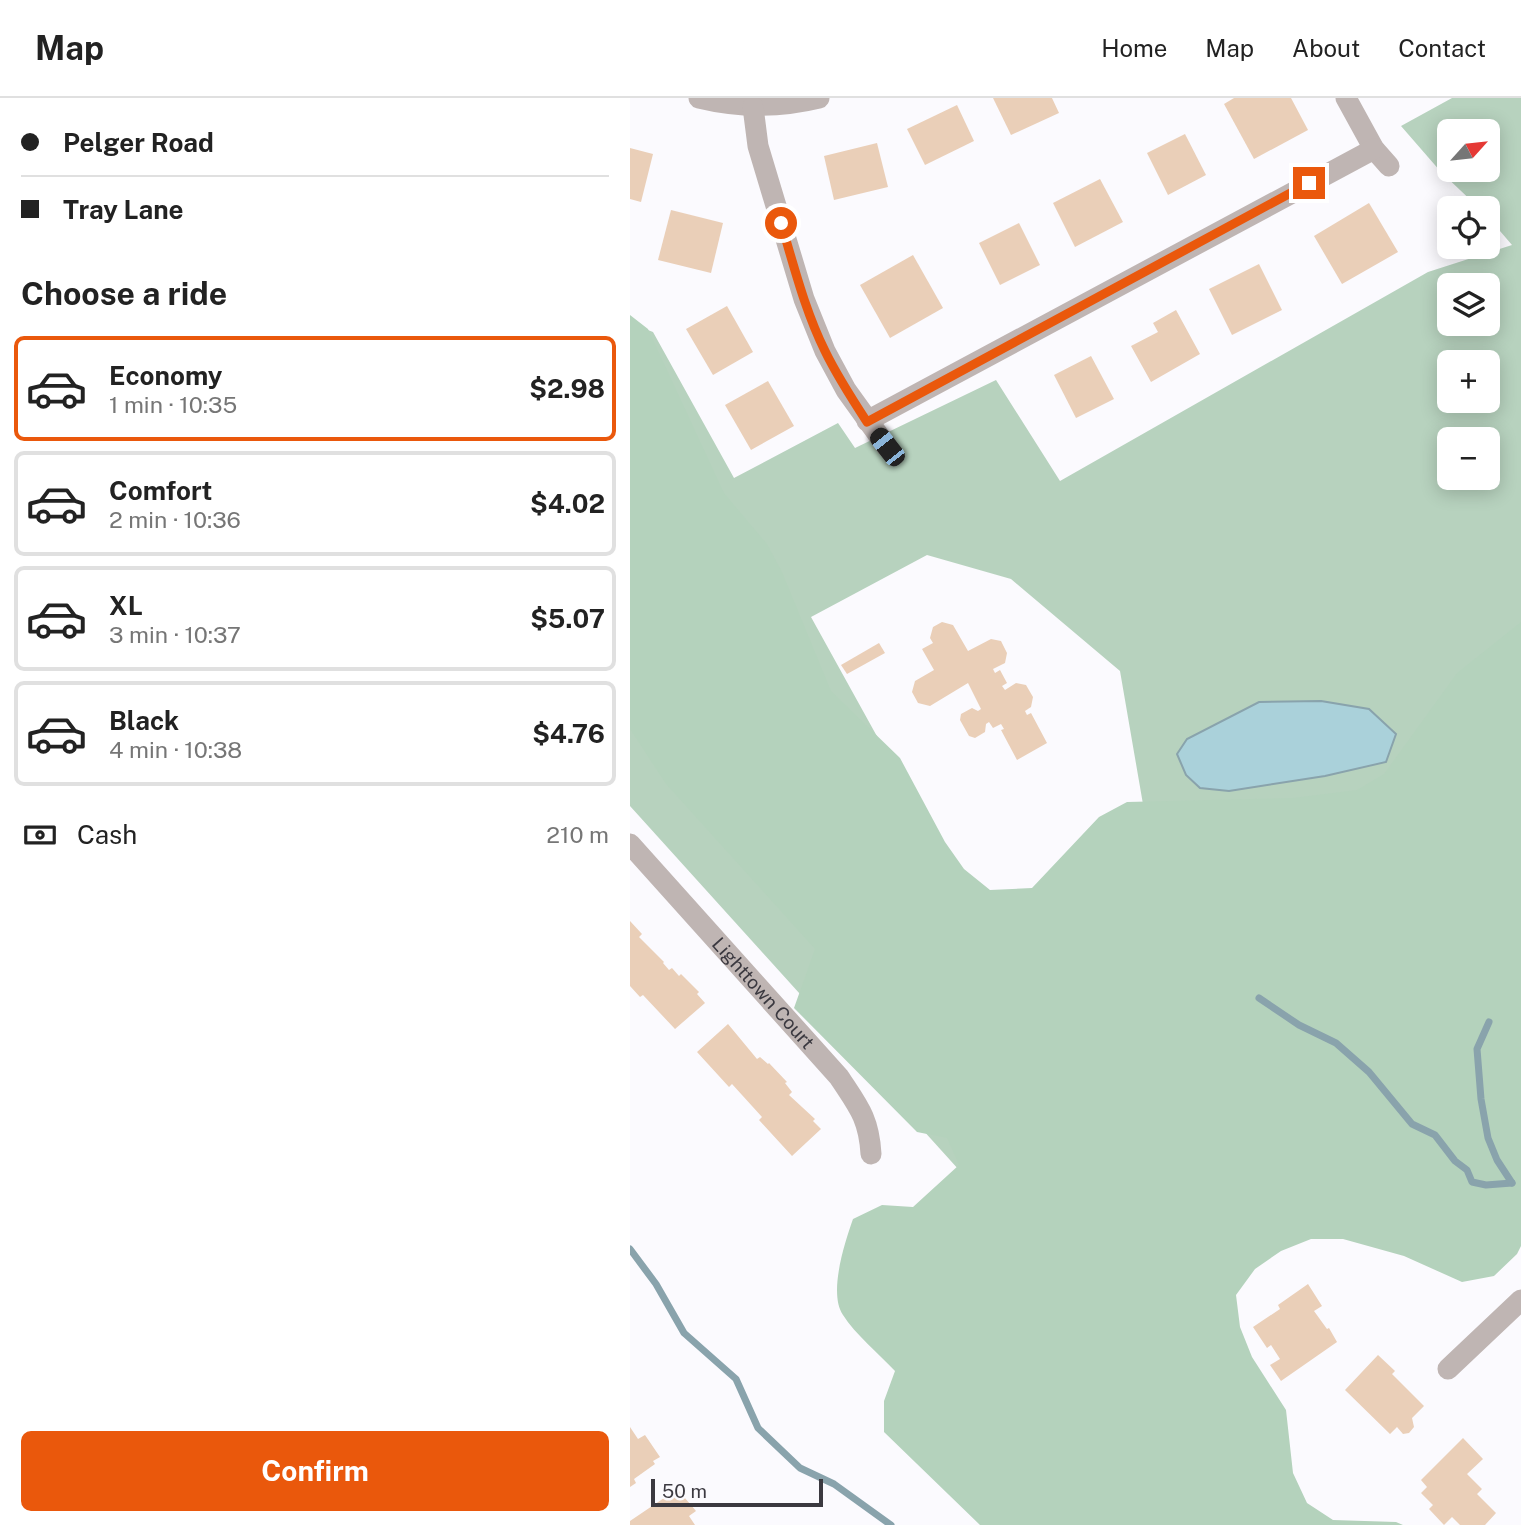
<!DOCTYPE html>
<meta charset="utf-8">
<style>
:root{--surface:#fff;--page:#f6f6f6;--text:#222;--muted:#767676;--line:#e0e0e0;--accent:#ea580c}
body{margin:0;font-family:"Public Sans",sans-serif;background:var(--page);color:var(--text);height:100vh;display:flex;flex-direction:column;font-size:26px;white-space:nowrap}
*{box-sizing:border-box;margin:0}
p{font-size:23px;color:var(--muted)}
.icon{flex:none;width:38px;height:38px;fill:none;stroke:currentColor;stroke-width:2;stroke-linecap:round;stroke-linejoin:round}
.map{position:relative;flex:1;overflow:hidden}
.panel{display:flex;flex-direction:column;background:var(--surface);width:630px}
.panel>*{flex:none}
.banner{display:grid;align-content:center;height:154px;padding:0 21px;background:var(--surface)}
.needle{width:46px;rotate:63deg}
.buttons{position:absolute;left:807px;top:21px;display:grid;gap:14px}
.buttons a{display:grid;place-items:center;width:63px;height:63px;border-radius:10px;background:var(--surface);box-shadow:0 4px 18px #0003;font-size:35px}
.scale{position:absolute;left:21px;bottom:18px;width:172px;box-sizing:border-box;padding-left:7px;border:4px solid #3b3940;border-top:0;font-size:19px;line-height:24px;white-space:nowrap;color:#3b3940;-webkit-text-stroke:5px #fbfafe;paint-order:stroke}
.end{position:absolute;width:32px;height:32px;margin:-16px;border:9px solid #ea580c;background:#fff;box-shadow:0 0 0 4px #fff}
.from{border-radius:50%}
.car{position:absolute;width:21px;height:42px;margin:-21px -10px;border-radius:9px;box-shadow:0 0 5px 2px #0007;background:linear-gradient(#222 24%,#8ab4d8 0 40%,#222 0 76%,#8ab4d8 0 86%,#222 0)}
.banner b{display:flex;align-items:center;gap:24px;height:66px;font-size:26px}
.banner b+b{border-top:2px solid var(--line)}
.banner i{width:18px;height:18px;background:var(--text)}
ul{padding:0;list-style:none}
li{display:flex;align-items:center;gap:21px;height:105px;margin:0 14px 10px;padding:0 7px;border:4px solid var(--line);border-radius:10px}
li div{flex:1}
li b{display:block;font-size:26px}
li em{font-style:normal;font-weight:700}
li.selected{border-color:var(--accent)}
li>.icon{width:63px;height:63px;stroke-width:1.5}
h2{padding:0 21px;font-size:32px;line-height:84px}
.pay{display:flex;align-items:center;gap:18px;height:77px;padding:0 21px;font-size:26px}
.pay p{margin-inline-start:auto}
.action{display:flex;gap:14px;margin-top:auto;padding:14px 21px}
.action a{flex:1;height:80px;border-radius:10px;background:var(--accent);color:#fff;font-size:28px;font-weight:700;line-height:80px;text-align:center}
header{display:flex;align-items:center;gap:42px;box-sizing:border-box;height:98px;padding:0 35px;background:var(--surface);border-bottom:2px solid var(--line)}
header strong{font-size:33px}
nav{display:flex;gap:38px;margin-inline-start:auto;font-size:24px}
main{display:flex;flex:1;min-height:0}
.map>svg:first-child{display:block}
</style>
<header>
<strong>Map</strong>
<nav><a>Home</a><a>Map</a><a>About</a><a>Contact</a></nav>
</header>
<main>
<section class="panel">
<div class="banner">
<b><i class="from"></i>Pelger Road</b>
<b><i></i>Tray Lane</b>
</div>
<h2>Choose a ride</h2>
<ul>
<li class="selected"><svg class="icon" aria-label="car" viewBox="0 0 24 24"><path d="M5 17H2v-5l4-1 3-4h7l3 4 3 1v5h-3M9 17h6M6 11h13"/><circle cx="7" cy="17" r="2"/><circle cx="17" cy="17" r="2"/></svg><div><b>Economy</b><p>1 min · 10:35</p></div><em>$2.98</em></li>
<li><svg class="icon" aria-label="car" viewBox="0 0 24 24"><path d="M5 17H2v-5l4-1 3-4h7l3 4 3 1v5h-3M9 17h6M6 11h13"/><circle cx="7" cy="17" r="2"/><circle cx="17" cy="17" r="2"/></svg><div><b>Comfort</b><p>2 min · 10:36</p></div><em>$4.02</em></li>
<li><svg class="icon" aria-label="car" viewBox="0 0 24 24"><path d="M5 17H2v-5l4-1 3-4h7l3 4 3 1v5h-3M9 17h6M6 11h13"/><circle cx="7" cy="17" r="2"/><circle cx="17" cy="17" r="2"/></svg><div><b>XL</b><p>3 min · 10:37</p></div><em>$5.07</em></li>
<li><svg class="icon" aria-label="car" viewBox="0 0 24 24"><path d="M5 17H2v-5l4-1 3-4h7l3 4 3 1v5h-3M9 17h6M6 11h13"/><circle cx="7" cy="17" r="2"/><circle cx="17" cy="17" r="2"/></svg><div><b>Black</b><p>4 min · 10:38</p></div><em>$4.76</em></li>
</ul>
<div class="pay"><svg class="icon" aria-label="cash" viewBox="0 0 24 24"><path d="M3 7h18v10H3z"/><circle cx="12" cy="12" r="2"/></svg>Cash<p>210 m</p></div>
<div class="action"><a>Confirm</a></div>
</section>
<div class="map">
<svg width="891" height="1427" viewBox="0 0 891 1427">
<rect width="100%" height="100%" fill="#fbfafe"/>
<path fill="#b7d2be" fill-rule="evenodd" d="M822,0h69v957l-391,304 -500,-553v-483l23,9 81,146 104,-55 17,25 141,-68 64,101 368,-209 84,-27 -24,-28v-9h-9l-38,-36 -40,-46zM819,33h39v39h-39zM819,187h39v39h-39zM819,264h39v39h-39zM819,341h39v39h-39zM297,457l84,24 109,92 24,139 -161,118 -172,-311z"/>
<path fill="#b4d2bc" d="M0,217l18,14 76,164 43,51 15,28 49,119 69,67 45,84 19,27 26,21 42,-2 67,-71 28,-15 166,-4 64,-8 27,-16 73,-101 64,-51v624l-4,8 -23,22 -32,6 -58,-26 -61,-17h-32l-30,12 -26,18 -19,26 4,32 12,30 34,53 7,63 14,30 26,17 63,2 7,3h-423l-96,-93v-31l11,-30c-16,-17 -40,-37 -52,-56 -15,-22 2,-73 10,-96l29,-14 31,2 46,-42 -12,-27 -30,-6 -123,-124 21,-59 -149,-165 -36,-55z"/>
<polygon fill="#aad1da" stroke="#89a3ac" stroke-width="2" points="691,603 739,611 766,636 756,664 695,678 599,693 570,690 556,677 547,656 557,641 629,604"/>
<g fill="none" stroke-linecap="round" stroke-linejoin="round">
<g stroke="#89a3ac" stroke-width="7">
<polyline points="629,900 669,927 706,945 739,974 782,1026 805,1037 825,1063 837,1072 842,1084 856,1087 882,1085"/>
<polyline points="859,924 847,951 851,1001 858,1040 867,1062 882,1085"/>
<polyline points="0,1151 26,1186 54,1235 106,1281 128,1330 170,1370 204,1386 261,1427"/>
</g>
</g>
<g fill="#eacfb8">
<polygon points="363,0 422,0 429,15 381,37"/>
<polygon points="604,0 661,0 678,32 624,61 594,6"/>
<polygon points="327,7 344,43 295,67 277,31"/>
<polygon points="555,36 576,77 538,97 517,55"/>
<polygon points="247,45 258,89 204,102 194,58"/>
<polygon points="0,50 23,56 11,104 0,101"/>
<polygon points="470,81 493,124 445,149 423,105"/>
<polygon points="739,105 768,154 712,186 684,138"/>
<polygon points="41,112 93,125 81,175 28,162"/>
<polygon points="389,125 410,167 370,187 349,145"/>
<polygon points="283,157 313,210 260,240 230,187"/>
<polygon points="629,166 652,212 602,237 579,191"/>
<polygon points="97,208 123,254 83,277 56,231"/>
<polygon points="546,212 570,256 521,284 501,248 528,234 523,225"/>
<polygon points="461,258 484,301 446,320 424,277"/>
<polygon points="138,283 164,328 121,352 95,307"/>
<polygon points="312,524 323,527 338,553 361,541 371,543 377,555 375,565 363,571 365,575 370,572 377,585 372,588 375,592 386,585 396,587 403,599 401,609 395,613 397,617 401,615 417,645 387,662 371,632 374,631 371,626 363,630 359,624 356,626 355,634 345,640 339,638 330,622 331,616 342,610 348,613 351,611 338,585 300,608 288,605 282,594 285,583 304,572 292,551 303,545 300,540 303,529"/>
<polygon points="249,545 255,555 217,576 211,567"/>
<polygon points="0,823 12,836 9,839 34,864 33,865 39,872 42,870 49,878 51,876 69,894 67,896 75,905 45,931 13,897 10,899 0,888"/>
<polygon points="98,926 127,961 130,959 138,966 139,965 157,984 155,985 162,994 159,997 185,1021 183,1023 191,1031 162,1058 129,1022 132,1019 102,986 99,989 67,954"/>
<polygon points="678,1186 692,1208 684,1213 697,1231 699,1230 707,1244 651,1283 640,1267 650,1261 641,1247 637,1250 623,1229 650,1211 648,1207"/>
<polygon points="748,1257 765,1273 762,1276 794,1308 782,1320 784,1329 779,1335 773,1336 767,1329 760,1336 715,1292"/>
<polygon points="0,1329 8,1341 15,1337 30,1359 23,1363 25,1366 4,1381 6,1385 0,1389"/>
<polygon points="833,1340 853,1361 837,1376 852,1391 847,1396 866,1415 855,1427 830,1427 822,1419 814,1427 799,1411 803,1407 791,1395 797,1389 791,1382"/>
<polygon points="49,1393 66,1413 59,1418 65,1427 0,1427 0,1423 37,1398 38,1400"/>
</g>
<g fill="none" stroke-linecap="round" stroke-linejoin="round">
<g stroke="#bfb5b3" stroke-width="21">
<path d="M69,0c41,10 79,10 120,0"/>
<polyline points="716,0 744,51 759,68"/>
<polyline points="123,9 128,48 174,201 195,253 216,292 257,349"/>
<polyline points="237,323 744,51"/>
<path id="s1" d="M0,746l209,233c19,29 30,41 32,77"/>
<polyline points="818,1271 891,1202"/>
</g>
</g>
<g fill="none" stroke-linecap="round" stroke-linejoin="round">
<path stroke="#ea580c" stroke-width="9" d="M151,125c13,43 24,88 44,128 12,25 27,48 42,71l442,-239"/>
</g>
<g text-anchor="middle" stroke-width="5" stroke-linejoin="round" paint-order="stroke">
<g font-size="19" fill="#3b3940" stroke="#fbfafe">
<text dy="7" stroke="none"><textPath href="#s1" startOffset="200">Lighttown Court</textPath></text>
</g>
</g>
</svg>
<div class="buttons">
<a><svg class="needle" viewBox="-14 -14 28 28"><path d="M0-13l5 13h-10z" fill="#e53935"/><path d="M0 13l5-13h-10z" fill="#767676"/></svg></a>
<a><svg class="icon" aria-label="locate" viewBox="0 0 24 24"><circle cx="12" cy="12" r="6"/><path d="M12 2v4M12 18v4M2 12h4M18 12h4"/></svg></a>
<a><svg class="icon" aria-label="layers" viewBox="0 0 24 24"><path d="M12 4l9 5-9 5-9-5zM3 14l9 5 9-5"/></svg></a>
<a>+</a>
<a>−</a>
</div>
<div class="scale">50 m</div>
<i class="end from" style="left:151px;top:125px"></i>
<i class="end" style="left:679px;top:85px"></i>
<i class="car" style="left:257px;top:349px;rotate:322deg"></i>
</div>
</main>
